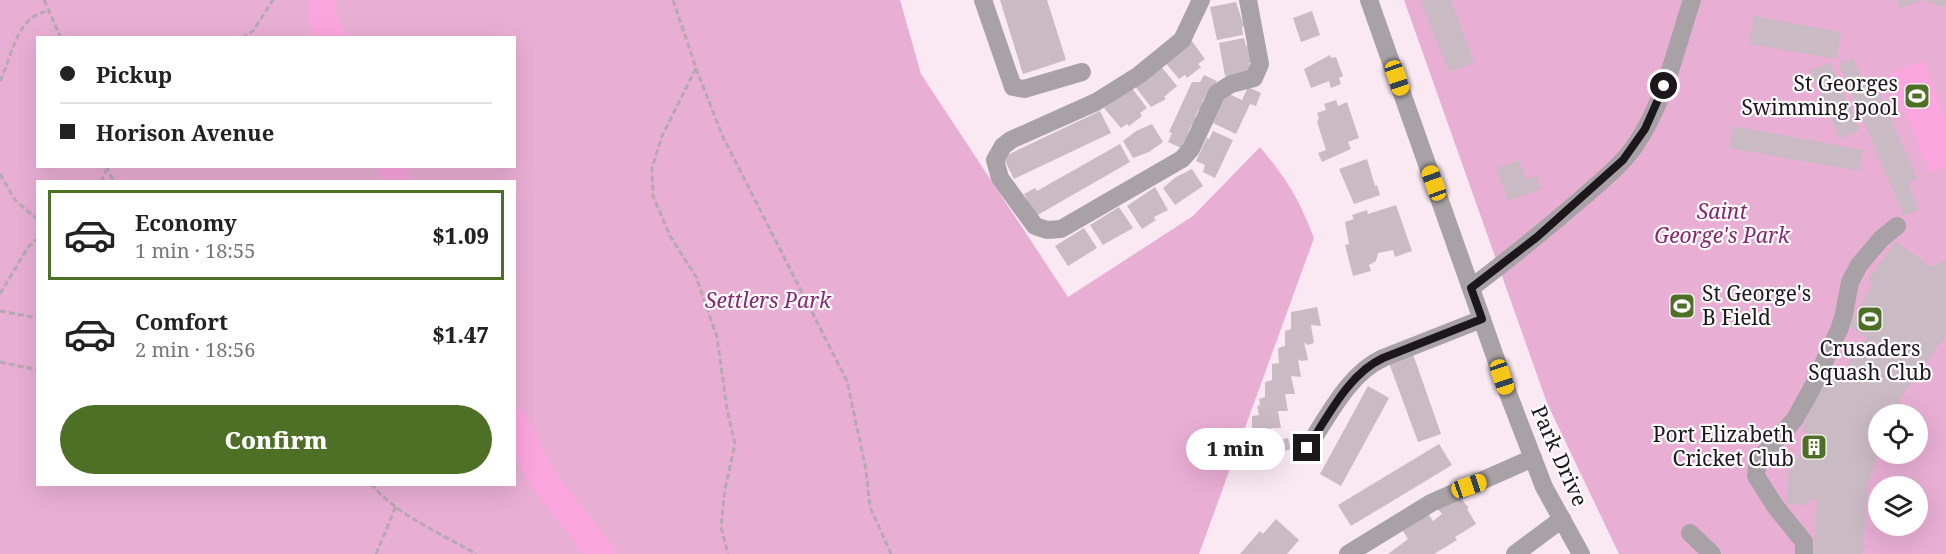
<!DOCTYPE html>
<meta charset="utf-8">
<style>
:root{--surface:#fff;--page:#f6f6f6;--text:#222;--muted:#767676;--line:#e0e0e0;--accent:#4e6f26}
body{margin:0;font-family:"Noto Serif",serif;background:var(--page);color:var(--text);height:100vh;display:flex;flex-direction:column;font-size:22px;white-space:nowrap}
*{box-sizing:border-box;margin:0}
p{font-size:20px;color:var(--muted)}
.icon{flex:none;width:33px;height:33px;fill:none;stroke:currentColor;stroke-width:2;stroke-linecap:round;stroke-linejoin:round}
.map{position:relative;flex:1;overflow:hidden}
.panel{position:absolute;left:36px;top:180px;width:480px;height:306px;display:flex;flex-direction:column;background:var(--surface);border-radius:0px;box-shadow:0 6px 24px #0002}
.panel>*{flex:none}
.top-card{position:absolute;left:36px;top:36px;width:480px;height:132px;border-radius:0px;box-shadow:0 6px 24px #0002;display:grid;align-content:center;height:132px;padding:0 24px;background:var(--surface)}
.tools{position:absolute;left:1868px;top:404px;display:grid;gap:12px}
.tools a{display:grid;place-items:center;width:60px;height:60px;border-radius:50%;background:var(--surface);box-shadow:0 6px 24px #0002;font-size:30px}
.end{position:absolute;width:27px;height:27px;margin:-14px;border:8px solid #1c171a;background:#fff;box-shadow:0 0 0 3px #fff}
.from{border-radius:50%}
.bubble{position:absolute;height:42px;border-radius:21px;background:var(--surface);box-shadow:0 6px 24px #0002;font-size:20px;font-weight:800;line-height:42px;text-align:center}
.car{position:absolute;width:18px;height:36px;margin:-18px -9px;border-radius:8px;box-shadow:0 0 4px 2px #0007;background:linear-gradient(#f5c518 24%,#345 0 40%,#f5c518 0 76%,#345 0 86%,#f5c518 0)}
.top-card b{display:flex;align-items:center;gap:21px;height:57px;font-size:22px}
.top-card b+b{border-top:2px solid var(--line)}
.top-card i{width:15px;height:15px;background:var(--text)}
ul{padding:10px 0 0;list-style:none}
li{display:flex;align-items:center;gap:18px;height:90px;margin:0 12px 9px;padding:0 12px;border:3px solid transparent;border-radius:0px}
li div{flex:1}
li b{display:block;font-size:22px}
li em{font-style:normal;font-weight:800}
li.active{border-color:var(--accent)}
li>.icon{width:54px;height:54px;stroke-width:1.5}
.primary-button{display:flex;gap:12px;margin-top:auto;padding:12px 24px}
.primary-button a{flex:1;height:69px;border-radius:36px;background:var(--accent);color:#fff;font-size:24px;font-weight:800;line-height:69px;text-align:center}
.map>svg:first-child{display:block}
</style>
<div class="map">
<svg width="1946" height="554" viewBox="0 0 1946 554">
<rect width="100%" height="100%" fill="#fae9f3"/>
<g fill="#e9aed4" fill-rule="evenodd">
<path d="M0,0h900l21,74 147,223 125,-81 67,-69c28,34 38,50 54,91l-115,316h-1199zM38,38h476v128h-476zM38,182h476v302h-476z"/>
<path d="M1404,0h542v554h-327l-72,-151zM1878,414h39v39h-39zM1878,486h39v39h-39z"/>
</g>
<polygon fill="#fba6de" points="1922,60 1946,118 1946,166 1930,173 1889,75"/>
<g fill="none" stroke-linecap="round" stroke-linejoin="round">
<g stroke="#fba6de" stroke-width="28">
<polyline points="322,0 322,17 332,38"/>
<polyline points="391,166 397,182"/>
<polyline points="514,421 542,478 601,554"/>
</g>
</g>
<g fill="#cabac4">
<polygon points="1000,0 1047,0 1066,60 1023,74"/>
<polygon points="1420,0 1451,0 1474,63 1449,72"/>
<polygon points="1896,0 1921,0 1900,9"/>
<polygon points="1924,0 1946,0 1946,3 1944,8"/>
<polygon points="1236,2 1244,26 1242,27 1243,35 1217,40 1210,7"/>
<polygon points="1312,11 1320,35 1301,42 1293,18"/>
<polygon points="1754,16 1841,32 1836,59 1749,44"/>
<polygon points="1244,38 1246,46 1249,45 1252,62 1249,63 1251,71 1225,76 1219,43"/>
<polygon points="1191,40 1205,59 1198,64 1201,67 1187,78 1185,75 1179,79 1164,61"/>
<polygon points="1330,55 1331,58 1336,57 1343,76 1339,78 1341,84 1331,88 1329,81 1311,88 1304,69"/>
<polygon points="1853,58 1864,84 1874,80 1917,179 1908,183 1919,210 1904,216 1839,64"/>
<polygon points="1830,62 1860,130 1840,139 1810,71"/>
<polygon points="1160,65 1177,86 1164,97 1166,99 1151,107 1134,85"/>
<polygon points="1204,75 1217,81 1209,94 1207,93 1202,102 1205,103 1202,110 1199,109 1195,117 1198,118 1195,125 1192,124 1188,133 1191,134 1181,148 1168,142 1172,133 1169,132 1192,82 1200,82"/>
<polygon points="1131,87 1147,108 1140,113 1142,116 1129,126 1127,124 1121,128 1104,108"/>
<polygon points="1248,87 1261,93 1256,106 1250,104 1236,134 1213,123 1227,93 1242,100"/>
<polygon points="1336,100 1338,106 1347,102 1359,138 1348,142 1351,149 1322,162 1318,153 1326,150 1317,122 1319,118 1317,113 1326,110 1324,104"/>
<polygon points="1100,111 1111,133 1014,179 1003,157"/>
<polygon points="1152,124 1163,142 1149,152 1133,158 1123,141 1136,131"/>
<polygon points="1733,126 1863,150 1859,171 1729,148"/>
<polygon points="1213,131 1233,140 1215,178 1203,172 1205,165 1196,161 1207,138 1209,139"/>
<polygon points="1120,144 1130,162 1036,216 1024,194 1035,188 1037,191"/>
<polygon points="1367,159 1375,186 1377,185 1380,195 1354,204 1339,169"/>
<polygon points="1519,160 1526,179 1536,176 1541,189 1508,201 1496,168"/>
<polygon points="1192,169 1203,186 1175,205 1163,188 1176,177"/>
<polygon points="1155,187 1168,210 1154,217 1156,220 1142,229 1127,206"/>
<polygon points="1396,205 1412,251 1395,257 1393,250 1378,253 1376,261 1369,265 1371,271 1353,276 1345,245 1349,244 1345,222 1354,219 1352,215 1367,210 1368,214"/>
<polygon points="1119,207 1133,228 1103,245 1090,225"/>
<polygon points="1084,228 1097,248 1068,266 1055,246"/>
<polygon points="1896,241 1931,267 1946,260 1946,335 1901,398 1894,414 1878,414 1879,453 1868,482 1863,554 1814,554 1817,499 1809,499 1808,505 1787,504 1789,460 1797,460 1808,433 1802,431 1826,373 1850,383 1856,372 1847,365 1867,338 1848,325 1866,298 1864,296 1873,284 1868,280"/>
<polygon points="1317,307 1321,326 1311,325 1314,343 1307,345 1304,342 1308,360 1301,361 1298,359 1301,377 1291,376 1295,394 1285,394 1288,411 1278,411 1281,428 1271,428 1274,441 1288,438 1291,449 1266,457 1266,455 1248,458 1246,450 1241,451 1239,441 1247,439 1246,433 1252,432 1252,416 1259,415 1257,406 1260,405 1259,399 1265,397 1265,382 1272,380 1272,364 1279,363 1278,348 1285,346 1285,331 1291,329 1291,312"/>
<polygon points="1413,354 1441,434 1418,442 1389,363"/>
<polygon points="1368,386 1389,398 1341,486 1320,474"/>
<polygon points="1439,444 1452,465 1351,526 1338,505"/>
<polygon points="1458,495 1469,508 1467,509 1476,524 1455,537 1457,540 1434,554 1388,554 1408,539 1401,528 1427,512 1433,521 1442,514 1437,508"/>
<polygon points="1276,519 1299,540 1287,554 1240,554 1260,531 1263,534"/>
</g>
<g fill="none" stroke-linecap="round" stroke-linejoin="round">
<g stroke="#b6a9b1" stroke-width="3" stroke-dasharray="6 3" stroke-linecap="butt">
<polyline points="44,0 61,38"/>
<polyline points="673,0 696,68 662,136 652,168 653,196 670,236 696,277 717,337 727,409 735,444 725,489 721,527 728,554"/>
<polyline points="242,38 253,31 273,0"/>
<polyline points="696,68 722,135 847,381 866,470 870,507 891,554"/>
<path d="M0,81c13,-26 16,-66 49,-70"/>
<polyline points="106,166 114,182"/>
<polyline points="0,174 15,200 38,220"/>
<polyline points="101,182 106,170"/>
<polyline points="0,294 28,247 38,238"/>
<polyline points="0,311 38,318"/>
<polyline points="0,362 38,370"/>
<path d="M371,484c28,33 70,49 105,70"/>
<polyline points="376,554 396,506"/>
</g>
<g stroke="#a8a1a5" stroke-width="18">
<polyline points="983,0 1013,87 1024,89 1082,72"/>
<polyline points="1201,0 1182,40 1139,75 1096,102 1011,140 1003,146 995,160 1000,178 1035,226 1047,230 1061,229 1182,159 1191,149 1217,93 1231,84 1254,78 1260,64 1248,0"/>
<polyline points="1369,0 1509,396 1544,487 1581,554"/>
<path d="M1471,288c38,-29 74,-58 110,-89 19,-17 41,-34 55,-55 29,-43 40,-96 56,-144"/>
<path d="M1307,448c21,-31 41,-74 76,-90l99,-39"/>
<polyline points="1690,533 1712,554"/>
<polyline points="1348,554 1431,503 1533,458"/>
<polyline points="1515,554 1562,519"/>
<polyline points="1804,554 1804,542 1775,506 1756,476 1757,466 1762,456 1795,419 1811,390 1839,330 1844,314 1850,282 1859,265 1881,239 1897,226"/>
</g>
</g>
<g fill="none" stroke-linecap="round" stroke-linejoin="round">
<path stroke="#1c171a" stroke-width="8" d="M1307,448c21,-31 41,-74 76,-90l99,-39 -11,-31 66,-51 86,-77 22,-31 19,-43"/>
</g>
<defs>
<g id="stadium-square" transform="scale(1.35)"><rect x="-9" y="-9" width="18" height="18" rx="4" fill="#4e6f26" stroke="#fefbfd"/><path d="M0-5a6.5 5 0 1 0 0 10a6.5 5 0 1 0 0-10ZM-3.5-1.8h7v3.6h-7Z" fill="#fff"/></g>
<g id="building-square" transform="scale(1.35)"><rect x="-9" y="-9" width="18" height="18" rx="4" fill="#4e6f26" stroke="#fefbfd"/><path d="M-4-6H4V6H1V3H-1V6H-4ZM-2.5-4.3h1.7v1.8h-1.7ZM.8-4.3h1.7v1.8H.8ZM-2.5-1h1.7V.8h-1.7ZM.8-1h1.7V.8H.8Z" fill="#fff"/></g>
</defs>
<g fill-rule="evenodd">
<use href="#stadium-square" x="1917" y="96"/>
<use href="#stadium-square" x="1682" y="306"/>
<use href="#stadium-square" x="1870" y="319"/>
<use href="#building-square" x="1814" y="447"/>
</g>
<g text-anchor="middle" stroke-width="4.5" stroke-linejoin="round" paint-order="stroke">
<g font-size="21" fill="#1c171a" stroke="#fefbfd" text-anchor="end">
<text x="1898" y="91">St Georges<tspan x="1898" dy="24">Swimming pool</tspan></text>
<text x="1702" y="301" text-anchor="start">St George's<tspan x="1702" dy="24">B Field</tspan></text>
<text x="1870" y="356" text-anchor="middle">Crusaders<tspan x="1870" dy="24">Squash Club</tspan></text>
<text x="1794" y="442">Port Elizabeth<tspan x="1794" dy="24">Cricket Club</tspan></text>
</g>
<g font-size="21" font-style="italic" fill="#87286e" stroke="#fefbfd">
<text x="1722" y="219">Saint<tspan x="1722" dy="24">George's Park</tspan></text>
<text x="768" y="308">Settlers Park</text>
</g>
<g font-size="21" fill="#1c171a" stroke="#fefbfd">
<text transform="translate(1559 456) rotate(66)" y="7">Park Drive</text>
</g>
</g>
</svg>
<div class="tools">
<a><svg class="icon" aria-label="locate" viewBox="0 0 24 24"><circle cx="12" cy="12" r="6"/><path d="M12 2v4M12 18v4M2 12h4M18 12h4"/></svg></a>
<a><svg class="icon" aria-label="layers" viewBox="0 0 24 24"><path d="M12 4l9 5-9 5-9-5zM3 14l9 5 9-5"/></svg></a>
</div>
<i class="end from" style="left:1664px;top:86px"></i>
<i class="end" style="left:1307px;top:448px"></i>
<div class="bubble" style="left:1186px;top:428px;width:99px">1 min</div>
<i class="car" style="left:1397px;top:78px;rotate:161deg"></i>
<i class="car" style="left:1434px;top:183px;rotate:340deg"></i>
<i class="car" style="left:1502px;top:377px;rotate:161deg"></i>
<i class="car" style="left:1469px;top:486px;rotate:71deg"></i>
<div class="top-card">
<b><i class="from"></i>Pickup</b>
<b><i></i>Horison Avenue</b>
</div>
<section class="panel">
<ul>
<li class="active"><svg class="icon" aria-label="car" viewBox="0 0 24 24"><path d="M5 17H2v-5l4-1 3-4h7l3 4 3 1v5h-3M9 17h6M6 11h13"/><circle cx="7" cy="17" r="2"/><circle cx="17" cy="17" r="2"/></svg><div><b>Economy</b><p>1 min · 18:55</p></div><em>$1.09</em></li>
<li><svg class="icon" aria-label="car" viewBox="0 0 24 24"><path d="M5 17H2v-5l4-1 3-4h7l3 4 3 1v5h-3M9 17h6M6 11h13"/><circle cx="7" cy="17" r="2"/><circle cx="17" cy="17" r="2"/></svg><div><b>Comfort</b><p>2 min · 18:56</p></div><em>$1.47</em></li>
</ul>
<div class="primary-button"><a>Confirm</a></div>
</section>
</div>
